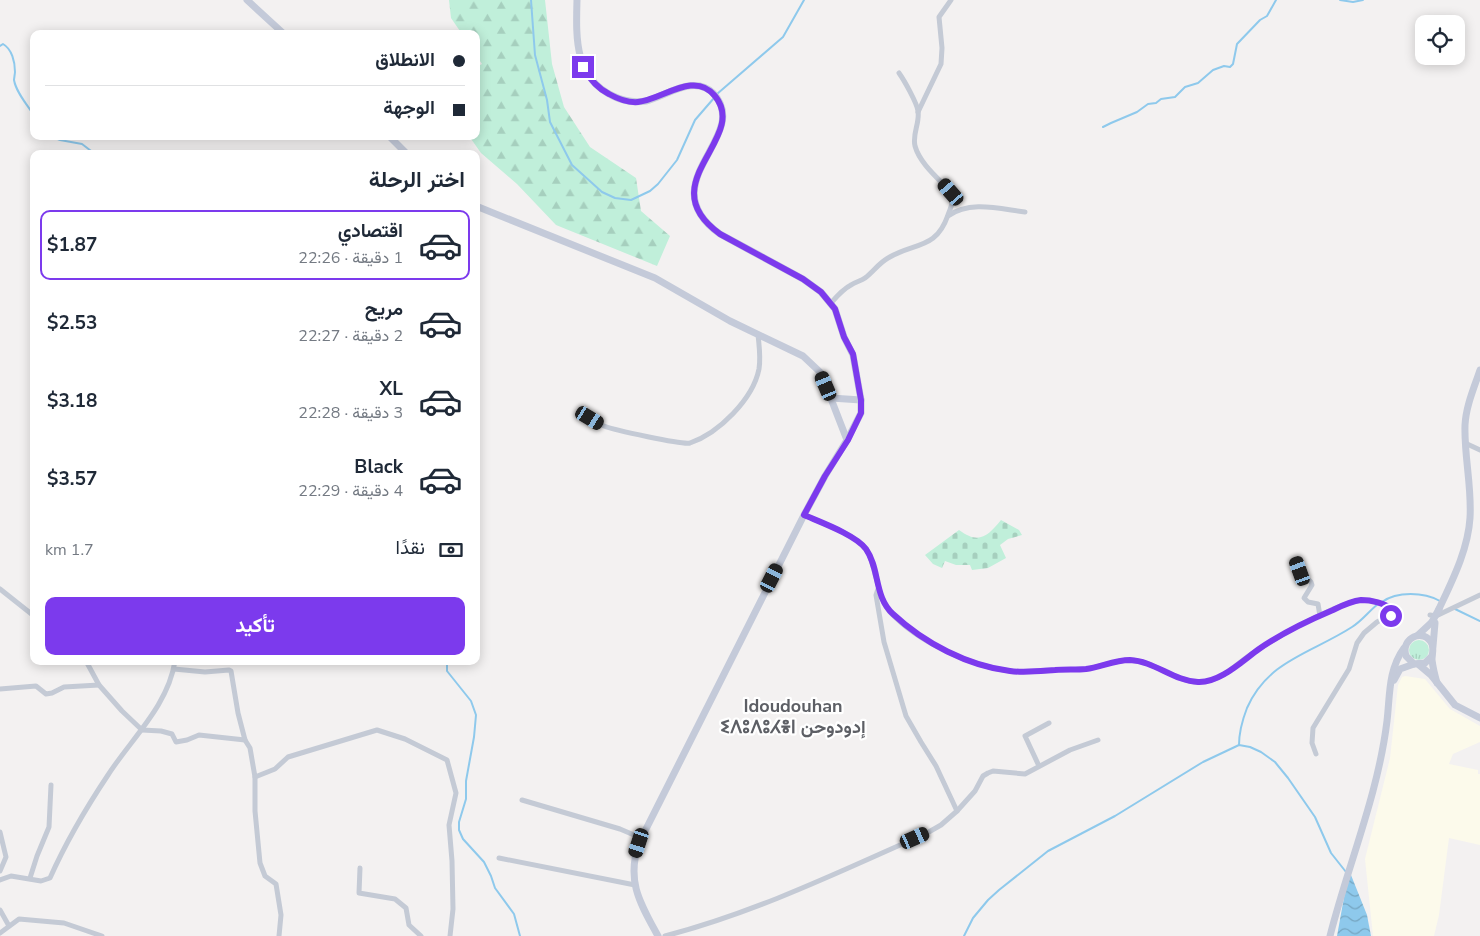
<!DOCTYPE html>
<html lang="ar">
<meta charset="utf-8">
<style>
:root{--surface:#fff;--page:#f2f2f3;--text:#1f2937;--muted:#747a83;--line:#e0e1e3;--accent:#7c3aed}
body{margin:0;font-family:"Nunito Sans",Vazirmatn,"Noto Sans Tifinagh",sans-serif;background:var(--page);color:var(--text);direction:rtl;height:100vh;display:flex;flex-direction:column;font-size:19px;white-space:nowrap}
*{box-sizing:border-box;margin:0}
p{font-size:16px;color:var(--muted)}
.icon{flex:none;width:28px;height:28px;fill:none;stroke:currentColor;stroke-width:2;stroke-linecap:round;stroke-linejoin:round}
.map{position:relative;flex:1;overflow:hidden;direction:ltr}
.panel{position:absolute;left:30px;top:150px;width:450px;height:515px;display:flex;flex-direction:column;background:var(--surface);border-radius:10px;box-shadow:0 2px 12px #0003;direction:rtl}
.panel>*{flex:none}
.guide{position:absolute;left:30px;top:30px;width:450px;height:110px;border-radius:10px;box-shadow:0 2px 12px #0003;direction:rtl;display:grid;align-content:center;height:110px;padding:0 15px;background:var(--surface)}
.controls{position:absolute;left:1415px;top:15px;display:grid;gap:10px}
.controls a{display:grid;place-items:center;width:50px;height:50px;border-radius:10px;background:var(--surface);box-shadow:0 2px 12px #0003;font-size:25px}
.end{position:absolute;width:22px;height:22px;margin:-11px;border:6px solid #7c3aed;background:#fff;box-shadow:0 0 0 2px #fff}
.from{border-radius:50%}
.car{position:absolute;width:15px;height:30px;margin:-15px -8px;border-radius:6px;box-shadow:0 0 4px 1px #0007;background:linear-gradient(#222 24%,#8ab4d8 0 40%,#222 0 76%,#8ab4d8 0 86%,#222 0)}
.guide b{display:flex;align-items:center;gap:18px;height:48px;font-size:19px}
.guide b+b{border-top:1px solid var(--line)}
.guide i{width:12px;height:12px;background:var(--text)}
ul{padding:0;list-style:none}
li{display:flex;align-items:center;gap:15px;height:70px;margin:0 10px 8px;padding:0 5px;border:2px solid transparent;border-radius:10px}
li div{flex:1}
li b{display:block;font-size:19px}
li em{font-style:normal;font-weight:700}
li.on{border-color:var(--accent)}
li>.icon{width:45px;height:45px;stroke-width:1.5}
h2{padding:0 15px;font-size:22px;line-height:60px}
.pay{display:flex;align-items:center;gap:12px;height:55px;padding:0 15px;font-size:19px}
.pay p{margin-inline-start:auto}
.action{display:flex;gap:10px;margin-top:auto;padding:10px 15px}
.action a{flex:1;height:58px;border-radius:10px;background:var(--accent);color:#fff;font-size:20px;font-weight:700;line-height:58px;text-align:center}
.map>svg:first-child{display:block}
</style>
<div class="map">
<svg width="1480" height="936" viewBox="0 0 1480 936">
<defs>
<pattern id="grass-tufts" width="24" height="20" patternUnits="userSpaceOnUse" patternTransform="scale(1.25)"><rect width="24" height="20" fill="#c0efda"/><path d="M3 7l-1-3M5 7V3M7 7l1-3M15 17l-1-3M17 17v-4M19 17l1-3" fill="none" stroke="#a6cfbe"/></pattern>
<pattern id="forest-firs" width="22" height="20" patternUnits="userSpaceOnUse" patternTransform="scale(1.25)"><rect width="22" height="20" fill="#c0efda"/><path d="M5 1l3.5 6h-7zM16 11l3.5 6h-7z" fill="#a6cfbe"/></pattern>
<pattern id="cemetery-stones" width="16" height="16" patternUnits="userSpaceOnUse" patternTransform="scale(1.25)"><rect width="16" height="16" fill="#c0efda"/><path d="M2 7V4a2 2 0 0 1 4 0v3zM10 15v-3a2 2 0 0 1 4 0v3z" fill="#a6cfbe"/></pattern>
<pattern id="water-waves" width="16" height="10" patternUnits="userSpaceOnUse" patternTransform="scale(1.25)"><rect width="16" height="10" fill="#8ec9ec"/><path d="M0 5q4-4 8 0t8 0" fill="none" stroke="#76a6c2"/></pattern>
</defs>
<rect width="100%" height="100%" fill="#f3f1f1"/>
<polygon fill="#fcfaeb" points="1405,676 1425,679 1450,709 1480,726 1480,742 1453,754 1449,764 1478,770 1478,774 1480,774 1480,845 1449,838 1439,915 1434,936 1373,936 1365,859 1390,758 1398,685 1402,677"/>
<circle fill="url(#grass-tufts)" cx="1419" cy="650" r="10"/>
<polygon fill="url(#forest-firs)" points="449,0 545,0 552,64 564,107 590,147 636,178 641,211 670,236 657,266 556,225 517,184 481,153 469,136 476,136 476,67 482,64 476,55 476,34 462,34 451,18"/>
<path fill="url(#cemetery-stones)" d="M1001,520l18,10 3,5 -14,4 -8,6 6,13 -18,10 -16,2 -2,-5h-14l-11,-4 -3,7 -9,-4 -8,-9 34,-25c20,15 29,6 42,-10z"/>
<polygon fill="url(#water-waves)" points="1349,870 1367,915 1371,936 1337,936"/>
<g fill="none" stroke-linecap="round" stroke-linejoin="round">
<g stroke="#8ec9ec" stroke-width="2">
<polyline points="531,0 535,55 547,100 550,122 572,165 602,192 615,198 631,200 650,191 658,184 677,160 695,120 714,98"/>
<polyline points="1340,0 1353,2 1363,0"/>
<path d="M0,46l3,-2c9,5 12,18 12,28 0,1 -1,7 -1,8 2,12 13,25 20,35"/>
<polyline points="717,94 783,37 804,0"/>
<polyline points="1103,127 1111,123 1137,112 1148,104 1156,103 1161,99 1175,97 1185,87 1198,83 1213,70 1224,66 1230,67 1233,64 1237,44 1260,20 1267,16 1276,0"/>
<polyline points="50,136 60,140 82,144 95,154"/>
<path d="M1382,602c15,-11 42,-10 58,-1"/>
<polyline points="1455,609 1480,621"/>
<polyline points="447,661 447,671 471,701 476,715 474,737 466,781 466,799 459,822 459,830 463,839 484,862 491,876 495,888 514,914 520,936"/>
<path d="M1239,745c0,-14 3,-24 8,-37 21,-48 65,-55 105,-81 10,-6 17,-16 26,-23"/>
<polyline points="964,936 973,918 988,900 999,890 1048,851 1115,816 1203,762 1239,745 1250,747 1261,752 1275,762 1288,778 1315,817 1331,853 1346,872"/>
</g>
<g stroke="#c4cad5" stroke-width="5">
<polyline points="918,112 941,64 942,48 939,17 951,0"/>
<path d="M948,216c22,-16 52,-7 77,-4"/>
<path d="M831,303c6,-7 12,-14 20,-18 4,-3 10,-4 14,-7 8,-6 14,-15 23,-20 27,-16 48,-8 60,-43 3,-8 6,-14 3,-23 -12,-13 -31,-28 -36,-46 -3,-12 5,-23 3,-35 -1,-8 -14,-31 -19,-38"/>
<path d="M590,418c5,2 9,6 14,8 10,4 78,19 86,17 29,-10 63,-44 69,-74 2,-12 0,-23 -1,-35"/>
<polyline points="1465,443 1480,450"/>
<path d="M804,515c16,7 52,20 62,34 5,7 7,17 9,25 4,13 6,28 15,38 28,30 80,54 120,59 15,2 31,0 46,-1 10,-1 20,0 30,-1 15,-2 29,-9 44,-9 24,1 44,21 68,22 20,1 34,-14 49,-25 26,-18 53,-33 82,-46 10,-4 21,-10 32,-11 10,0 21,3 29,7l4,6 -17,9 -13,11 -7,10 -8,26 -36,59 -1,15 4,11"/>
<polyline points="1297,561 1300,571 1311,582 1312,585 1304,598 1308,602 1318,604 1320,616"/>
<polyline points="0,589 34,616"/>
<polyline points="878,589 876,595 884,642 906,716 921,742 936,766 957,811"/>
<polyline points="1430,615 1436,616 1480,595"/>
<polyline points="86,661 99,685 122,711 142,730 161,731 172,734 176,742 187,740 199,735 245,740 250,748 255,777 255,811 260,863 265,876 276,884 281,915 279,936"/>
<polyline points="174,669 205,672 229,670 231,671 238,713 245,740"/>
<polyline points="0,689 36,686 46,694 52,693 64,687 99,685"/>
<polyline points="1039,766 1025,736 1049,723"/>
<polyline points="255,777 275,769 288,757 377,730 405,739 447,760 456,793 449,825 452,861 453,909 450,936"/>
<polyline points="522,800 620,829 641,838"/>
<polyline points="0,832 6,857 0,871"/>
<polyline points="499,858 635,885"/>
<polyline points="360,868 359,893 395,899 406,908 409,925 421,936"/>
<polyline points="30,878 37,856 49,827 51,785"/>
<path d="M0,880l11,-4 30,5 9,-3c16,-36 36,-70 58,-103 23,-36 60,-69 67,-114"/>
<polyline points="0,910 9,926"/>
<polyline points="0,933 19,919 64,923 102,936"/>
<path d="M665,936c92,-24 176,-65 262,-103l14,-8 16,-14 18,-20 8,-15 5,-3 5,-2 32,3 45,-24 28,-10"/>
</g>
<g stroke="#c4cad9" stroke-width="7">
<polyline points="247,0 284,34"/>
<path d="M577,0c-1,37 -3,78 36,96 10,5 21,7 33,5 20,-5 48,-27 67,-8 41,43 -65,89 7,141l83,45 18,13 14,17 9,28 9,18 8,45v13l-14,27 -22,36 -21,39 -165,328c-13,38 1,60 19,93"/>
<polyline points="389,136 407,154"/>
<polyline points="476,206 655,278 730,321 803,356 821,373 847,440"/>
<polyline points="831,398 861,400"/>
<path d="M1439,609c13,-28 29,-59 31,-91 2,-31 -6,-62 -5,-93 1,-19 9,-37 15,-55"/>
<polyline points="1418,635 1432,622"/>
<polyline points="1433,646 1435,623"/>
<path d="M1432,656l-7,7 -11,1 -8,-8c-6,-18 18,-29 26,-12 2,5 0,10 0,16 1,8 3,16 5,23"/>
<polyline points="1418,664 1431,675 1455,705 1480,718"/>
<polyline points="1394,680 1400,669 1414,664"/>
<path d="M1330,936c18,-71 48,-141 57,-215 3,-25 1,-51 17,-73"/>
</g>
<polyline stroke="#c4cad9" stroke-width="7" points="1432,622 1439,609"/>
</g>
<g fill="none" stroke-linecap="round" stroke-linejoin="round">
<path stroke="#7c3aed" stroke-width="6" d="M583,67c6,11 14,21 26,27 9,5 18,9 29,8 24,-2 56,-32 77,-6 35,43 -66,87 5,138l83,45 18,13 14,17 9,28 9,17 8,46v13l-13,27 -23,36 -21,39c16,7 52,20 62,34 14,20 8,48 27,65 31,29 75,52 117,57 15,2 31,0 45,-1 10,-1 21,0 31,-1 15,-2 28,-9 44,-9 24,1 44,21 68,22 22,1 44,-21 61,-33 23,-16 48,-28 74,-39 8,-4 18,-9 28,-10 10,0 24,3 32,10l1,3 -3,3"/>
</g>
<g text-anchor="middle" stroke-width="4.5" stroke-linejoin="round" paint-order="stroke">
<g font-size="18" font-weight="bold" fill="#5d5f65" stroke="#fff">
<text x="793" y="712">Idoudouhan<tspan x="793" dy="21">ⵉⴷⵓⴷⵓⵃⴻⵏ إدودوحن</tspan></text>
</g>
</g>
</svg>
<div class="controls">
<a><svg class="icon" aria-label="locate" viewBox="0 0 24 24"><circle cx="12" cy="12" r="6"/><path d="M12 2v4M12 18v4M2 12h4M18 12h4"/></svg></a>
</div>
<i class="end from" style="left:1391px;top:616px"></i>
<i class="end" style="left:583px;top:67px"></i>
<i class="car" style="left:951px;top:192px;rotate:319deg"></i>
<i class="car" style="left:826px;top:386px;rotate:337deg"></i>
<i class="car" style="left:590px;top:418px;rotate:121deg"></i>
<i class="car" style="left:1300px;top:571px;rotate:340deg"></i>
<i class="car" style="left:772px;top:578px;rotate:27deg"></i>
<i class="car" style="left:915px;top:838px;rotate:66deg"></i>
<i class="car" style="left:639px;top:843px;rotate:198deg"></i>
<div class="guide">
<b><i class="from"></i>الانطلاق</b>
<b><i></i>الوجهة</b>
</div>
<section class="panel">
<h2>اختر الرحلة</h2>
<ul>
<li class="on"><svg class="icon" aria-label="car" viewBox="0 0 24 24"><path d="M5 17H2v-5l4-1 3-4h7l3 4 3 1v5h-3M9 17h6M6 11h13"/><circle cx="7" cy="17" r="2"/><circle cx="17" cy="17" r="2"/></svg><div><b>اقتصادي</b><p>1 دقيقة · 22:26</p></div><em>$1.87</em></li>
<li><svg class="icon" aria-label="car" viewBox="0 0 24 24"><path d="M5 17H2v-5l4-1 3-4h7l3 4 3 1v5h-3M9 17h6M6 11h13"/><circle cx="7" cy="17" r="2"/><circle cx="17" cy="17" r="2"/></svg><div><b>مريح</b><p>2 دقيقة · 22:27</p></div><em>$2.53</em></li>
<li><svg class="icon" aria-label="car" viewBox="0 0 24 24"><path d="M5 17H2v-5l4-1 3-4h7l3 4 3 1v5h-3M9 17h6M6 11h13"/><circle cx="7" cy="17" r="2"/><circle cx="17" cy="17" r="2"/></svg><div><b>XL</b><p>3 دقيقة · 22:28</p></div><em>$3.18</em></li>
<li><svg class="icon" aria-label="car" viewBox="0 0 24 24"><path d="M5 17H2v-5l4-1 3-4h7l3 4 3 1v5h-3M9 17h6M6 11h13"/><circle cx="7" cy="17" r="2"/><circle cx="17" cy="17" r="2"/></svg><div><b>Black</b><p>4 دقيقة · 22:29</p></div><em>$3.57</em></li>
</ul>
<div class="pay"><svg class="icon" aria-label="cash" viewBox="0 0 24 24"><path d="M3 7h18v10H3z"/><circle cx="12" cy="12" r="2"/></svg>نقدًا<p>1.7 km</p></div>
<div class="action"><a>تأكيد</a></div>
</section>
</div>
